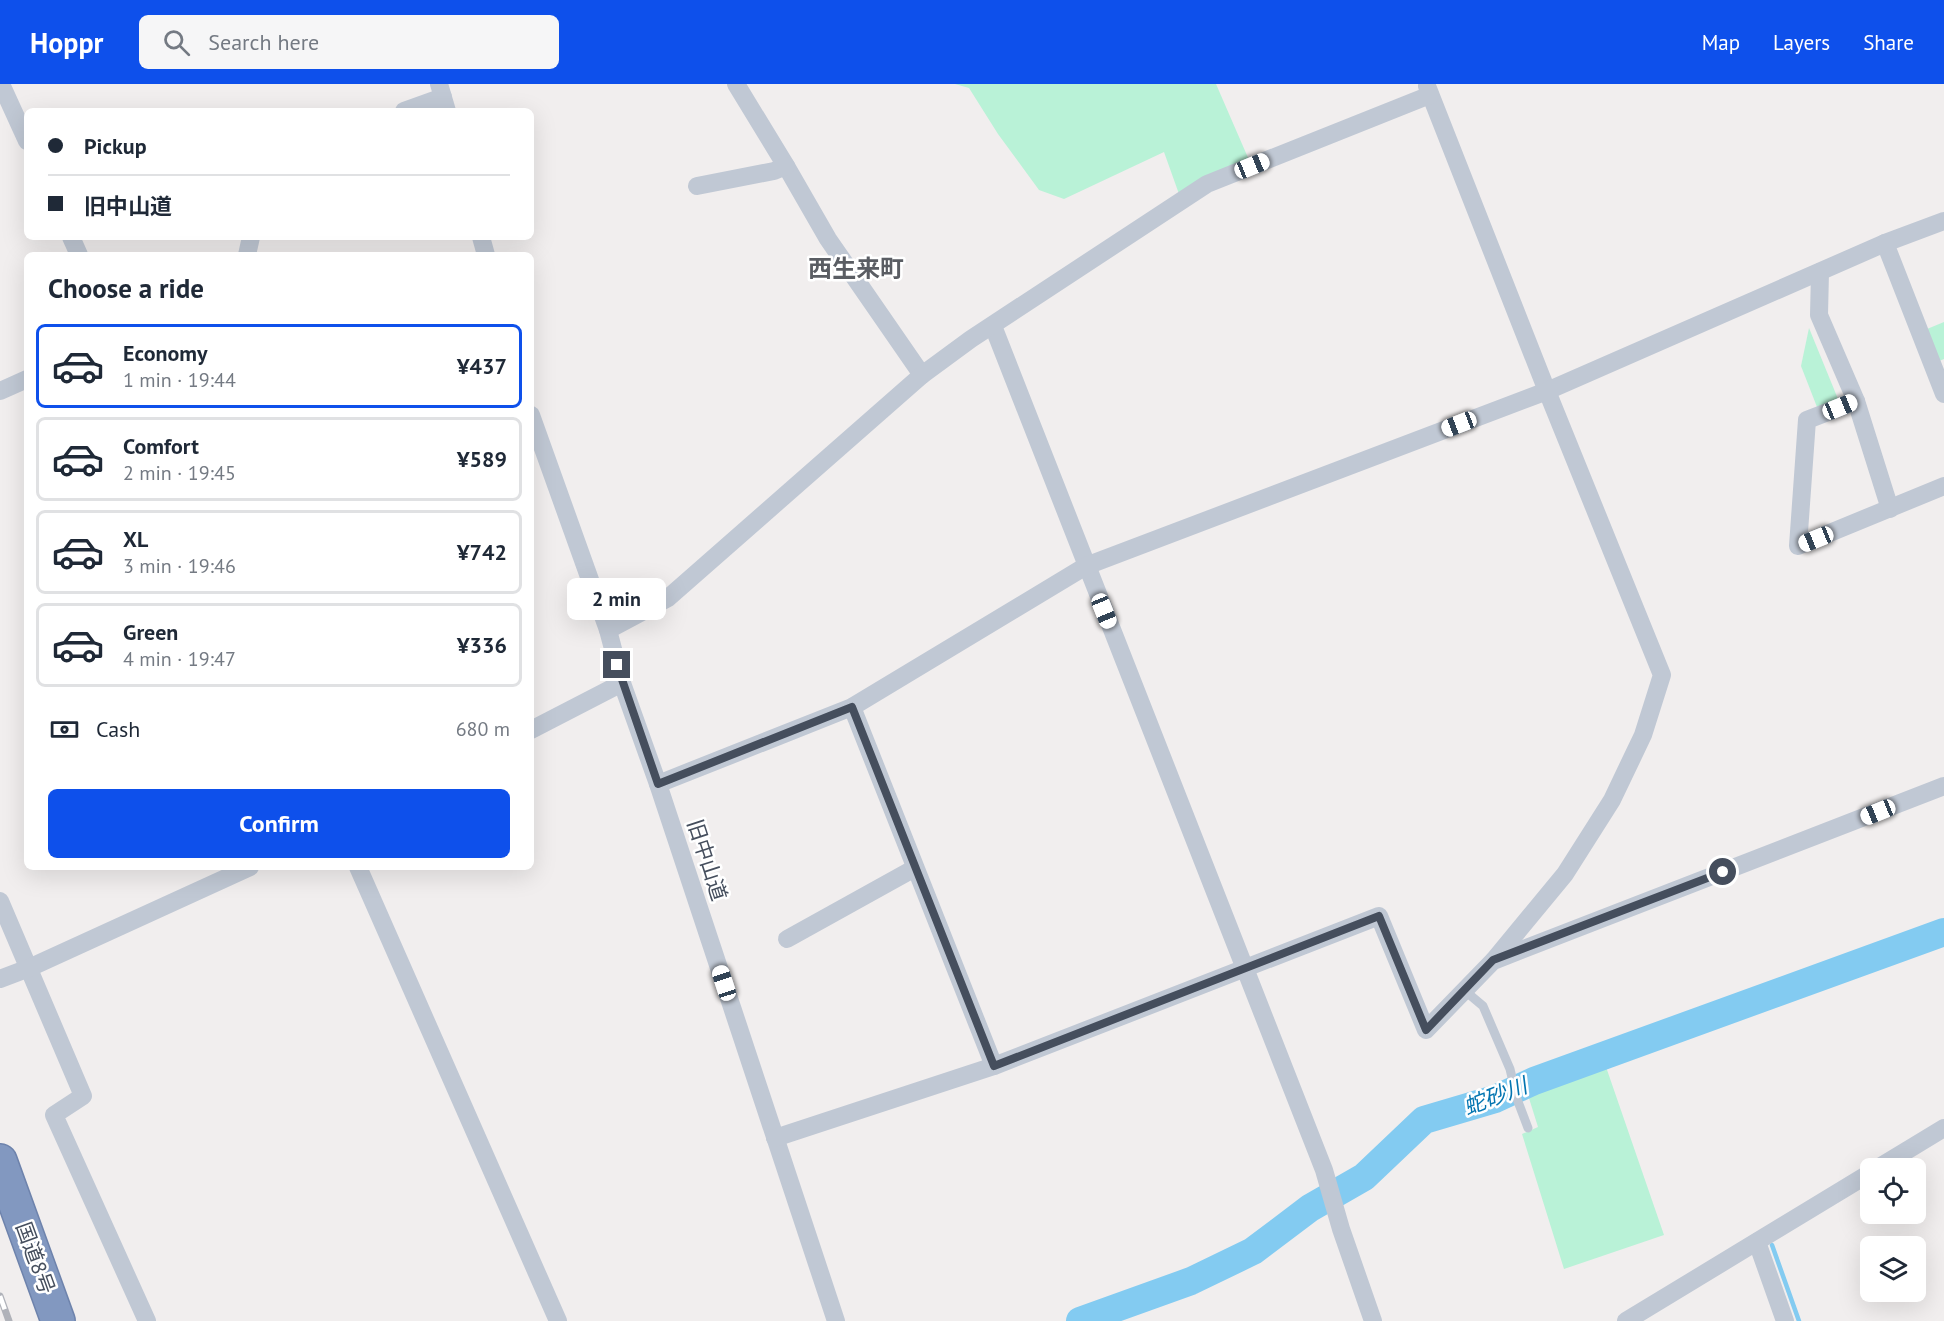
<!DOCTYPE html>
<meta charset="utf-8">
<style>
:root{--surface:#fff;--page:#f6f6f7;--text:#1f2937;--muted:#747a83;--line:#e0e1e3;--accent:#0e50eb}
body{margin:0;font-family:"PT Sans","Noto Sans JP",sans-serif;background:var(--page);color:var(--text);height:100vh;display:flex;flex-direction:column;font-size:22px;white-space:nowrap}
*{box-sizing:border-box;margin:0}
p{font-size:20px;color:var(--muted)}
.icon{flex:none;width:33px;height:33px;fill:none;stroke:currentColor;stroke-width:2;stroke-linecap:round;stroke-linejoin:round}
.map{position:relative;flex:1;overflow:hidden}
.details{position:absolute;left:24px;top:168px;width:510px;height:618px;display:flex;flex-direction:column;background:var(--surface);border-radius:9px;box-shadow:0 6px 24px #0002}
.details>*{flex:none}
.guide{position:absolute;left:24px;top:24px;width:510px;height:132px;border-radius:9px;box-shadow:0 6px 24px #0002;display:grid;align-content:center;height:132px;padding:0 24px;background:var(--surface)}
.buttons{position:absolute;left:1860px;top:1074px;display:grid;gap:12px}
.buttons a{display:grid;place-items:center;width:66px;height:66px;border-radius:9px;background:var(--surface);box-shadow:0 6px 24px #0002;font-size:30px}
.end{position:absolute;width:27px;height:27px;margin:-14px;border:8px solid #454e5d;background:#fff;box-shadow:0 0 0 3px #fff}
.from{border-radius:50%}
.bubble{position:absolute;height:42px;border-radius:9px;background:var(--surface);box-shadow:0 6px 24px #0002;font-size:20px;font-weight:800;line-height:42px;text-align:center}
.car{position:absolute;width:18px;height:36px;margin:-18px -9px;border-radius:8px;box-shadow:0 0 4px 2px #0007;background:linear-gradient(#fff 24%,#345 0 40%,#fff 0 76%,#345 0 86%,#fff 0)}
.guide b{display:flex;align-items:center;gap:21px;height:57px;font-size:22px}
.guide b+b{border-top:2px solid var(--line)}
.guide i{width:15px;height:15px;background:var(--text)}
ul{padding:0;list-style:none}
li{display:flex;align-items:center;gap:18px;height:84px;margin:0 12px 9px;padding:0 12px;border:3px solid var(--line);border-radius:9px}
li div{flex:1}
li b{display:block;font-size:22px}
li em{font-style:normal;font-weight:800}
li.active{border-color:var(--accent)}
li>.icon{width:54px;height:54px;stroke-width:1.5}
h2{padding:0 24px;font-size:27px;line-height:72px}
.pay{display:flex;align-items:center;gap:15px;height:66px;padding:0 24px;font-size:22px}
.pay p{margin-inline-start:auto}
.primary-button{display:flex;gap:12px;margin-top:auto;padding:12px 24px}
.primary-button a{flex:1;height:69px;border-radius:9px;background:var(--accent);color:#fff;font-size:24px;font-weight:800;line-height:69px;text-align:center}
header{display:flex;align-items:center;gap:36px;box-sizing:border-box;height:84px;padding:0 30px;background:var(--accent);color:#fff}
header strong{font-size:28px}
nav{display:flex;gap:33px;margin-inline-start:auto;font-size:21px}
.search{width:420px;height:54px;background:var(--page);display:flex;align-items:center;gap:15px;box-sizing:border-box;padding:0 21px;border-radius:9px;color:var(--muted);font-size:22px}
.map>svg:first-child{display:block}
</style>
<header>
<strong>Hoppr</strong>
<div class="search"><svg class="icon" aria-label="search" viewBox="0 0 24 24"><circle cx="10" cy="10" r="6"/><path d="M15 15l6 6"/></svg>Search here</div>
<nav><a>Map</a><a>Layers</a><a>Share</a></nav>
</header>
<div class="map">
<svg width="1944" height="1237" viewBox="0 0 1944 1237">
<rect width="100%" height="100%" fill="#f1eeee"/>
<g fill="#b9f2d7">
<polygon points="955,0 1216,0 1249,76 1179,110 1164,68 1064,115 1039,106 998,50 969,4"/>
<polygon points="1944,238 1944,275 1939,277 1927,245"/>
<polygon points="1809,244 1838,315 1817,323 1801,282"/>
<polygon points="1605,980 1664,1151 1564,1185 1522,1050 1538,1043 1528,1011"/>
</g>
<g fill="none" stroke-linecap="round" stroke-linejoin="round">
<polyline stroke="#83cbf1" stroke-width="4.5" points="1772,1161 1799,1237"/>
<polyline stroke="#83cbf1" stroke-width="28" points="1080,1237 1191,1197 1253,1167 1310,1124 1364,1093 1424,1036 1495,1015 1534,997 1944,848"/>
<g stroke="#6e83ac" stroke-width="36">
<polyline id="highway" points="0,1077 58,1237"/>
</g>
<polyline stroke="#c0c8d4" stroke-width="9" points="1464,906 1483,922 1510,985 1517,1015 1528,1044"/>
<g stroke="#c0c8d4" stroke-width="18">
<polyline points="1,0 27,57"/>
<polyline points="439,0 447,27"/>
<polyline points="736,0 786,82 828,155 922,291"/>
<polyline points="1427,2 1547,307 1662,591 1643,651 1612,716 1565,790 1494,876"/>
<polyline points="404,27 443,13"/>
<polyline points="697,102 774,87 786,82"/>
<polyline points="71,153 79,171"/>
<polyline points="481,153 486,171"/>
<polyline points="1885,159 1944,310"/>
<polyline points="247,171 251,153"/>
<polyline points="1820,188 1819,231 1856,317 1890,425"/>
<polyline points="993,242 1324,1086 1341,1145 1373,1237"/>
<polyline points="0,307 27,295"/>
<polyline points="1856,317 1807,336 1798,462 1944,402"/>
<polyline points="531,331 608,546 622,599 658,700 836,1237"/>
<polyline points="608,546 668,514 922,291 971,255 1207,100 1430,11"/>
<polyline points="852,623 994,982"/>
<polyline points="531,646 622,599"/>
<polyline points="658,700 852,623 1086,482 1547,307 1885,159 1944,137"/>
<polyline points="358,783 558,1237"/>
<polyline points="0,817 83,1012 54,1031 147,1237"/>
<polyline points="787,855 915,784"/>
<polyline points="0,895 29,884 250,783"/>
<polyline points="775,1054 994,982 1379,832 1426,946 1493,877 1944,702"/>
<polyline points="1878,1084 1944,1044"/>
<polyline points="1757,1158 1785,1237"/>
<polyline points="1626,1237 1870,1089"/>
</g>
<use href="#highway" stroke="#8298c0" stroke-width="33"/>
<g stroke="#b0b2b9" stroke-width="7">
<polyline id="rail" points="0,1212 9,1237"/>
</g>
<use href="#rail" stroke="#fff" stroke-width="4.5" stroke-dasharray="14" stroke-linecap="butt"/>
</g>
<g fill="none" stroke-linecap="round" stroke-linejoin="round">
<polyline stroke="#454e5d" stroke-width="8" points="617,581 658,700 852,623 994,982 1379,832 1426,946 1493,876 1723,788"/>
</g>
<g text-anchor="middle" stroke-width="5" stroke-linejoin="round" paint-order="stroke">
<g font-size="21" fill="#454e5d" stroke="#fff">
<text transform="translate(707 776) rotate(72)" y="7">旧中山道</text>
<text transform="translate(35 1174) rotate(70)" y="7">国道8号</text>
</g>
<g font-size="22" font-style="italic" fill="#0375b1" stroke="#fff">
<text transform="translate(1495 1012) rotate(-21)" y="8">蛇砂川</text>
</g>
<g font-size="24" font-weight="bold" fill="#5a5d63" stroke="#fff">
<text x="856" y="193">西生来町</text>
</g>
</g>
</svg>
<div class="buttons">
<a><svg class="icon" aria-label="locate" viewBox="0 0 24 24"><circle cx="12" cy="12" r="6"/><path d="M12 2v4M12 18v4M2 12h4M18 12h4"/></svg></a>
<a><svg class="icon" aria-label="layers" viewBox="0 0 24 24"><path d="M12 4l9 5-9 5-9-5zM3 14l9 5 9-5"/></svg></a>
</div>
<i class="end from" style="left:1723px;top:788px"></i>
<i class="end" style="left:617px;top:581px"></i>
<div class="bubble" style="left:567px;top:494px;width:99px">2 min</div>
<i class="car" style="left:1252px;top:82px;rotate:68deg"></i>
<i class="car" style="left:1840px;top:323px;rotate:68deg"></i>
<i class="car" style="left:1459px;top:340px;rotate:249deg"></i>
<i class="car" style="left:1816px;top:455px;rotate:248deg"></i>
<i class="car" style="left:1104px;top:527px;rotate:158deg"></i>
<i class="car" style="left:1878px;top:728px;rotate:248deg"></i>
<i class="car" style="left:724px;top:899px;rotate:342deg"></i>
<div class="guide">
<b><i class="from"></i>Pickup</b>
<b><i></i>旧中山道</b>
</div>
<section class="details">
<h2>Choose a ride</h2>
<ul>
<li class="active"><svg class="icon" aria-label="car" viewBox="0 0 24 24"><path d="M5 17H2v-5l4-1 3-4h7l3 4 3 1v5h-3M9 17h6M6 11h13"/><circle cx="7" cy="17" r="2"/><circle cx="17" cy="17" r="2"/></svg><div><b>Economy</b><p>1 min · 19:44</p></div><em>¥437</em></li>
<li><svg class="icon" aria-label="car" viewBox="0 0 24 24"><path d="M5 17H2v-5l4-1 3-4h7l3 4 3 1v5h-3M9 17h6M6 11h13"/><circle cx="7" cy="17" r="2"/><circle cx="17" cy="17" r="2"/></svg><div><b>Comfort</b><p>2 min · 19:45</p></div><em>¥589</em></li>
<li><svg class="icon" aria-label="car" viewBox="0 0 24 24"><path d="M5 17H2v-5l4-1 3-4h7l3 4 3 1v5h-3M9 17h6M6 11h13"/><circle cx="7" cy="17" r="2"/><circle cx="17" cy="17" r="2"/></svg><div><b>XL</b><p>3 min · 19:46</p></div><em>¥742</em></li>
<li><svg class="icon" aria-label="car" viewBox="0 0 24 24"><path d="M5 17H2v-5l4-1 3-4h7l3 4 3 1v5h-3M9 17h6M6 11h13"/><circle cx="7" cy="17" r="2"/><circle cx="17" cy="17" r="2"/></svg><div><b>Green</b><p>4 min · 19:47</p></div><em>¥336</em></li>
</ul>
<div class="pay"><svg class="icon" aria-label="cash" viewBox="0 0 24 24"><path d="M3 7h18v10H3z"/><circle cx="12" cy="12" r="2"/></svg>Cash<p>680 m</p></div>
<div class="primary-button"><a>Confirm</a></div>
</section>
</div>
